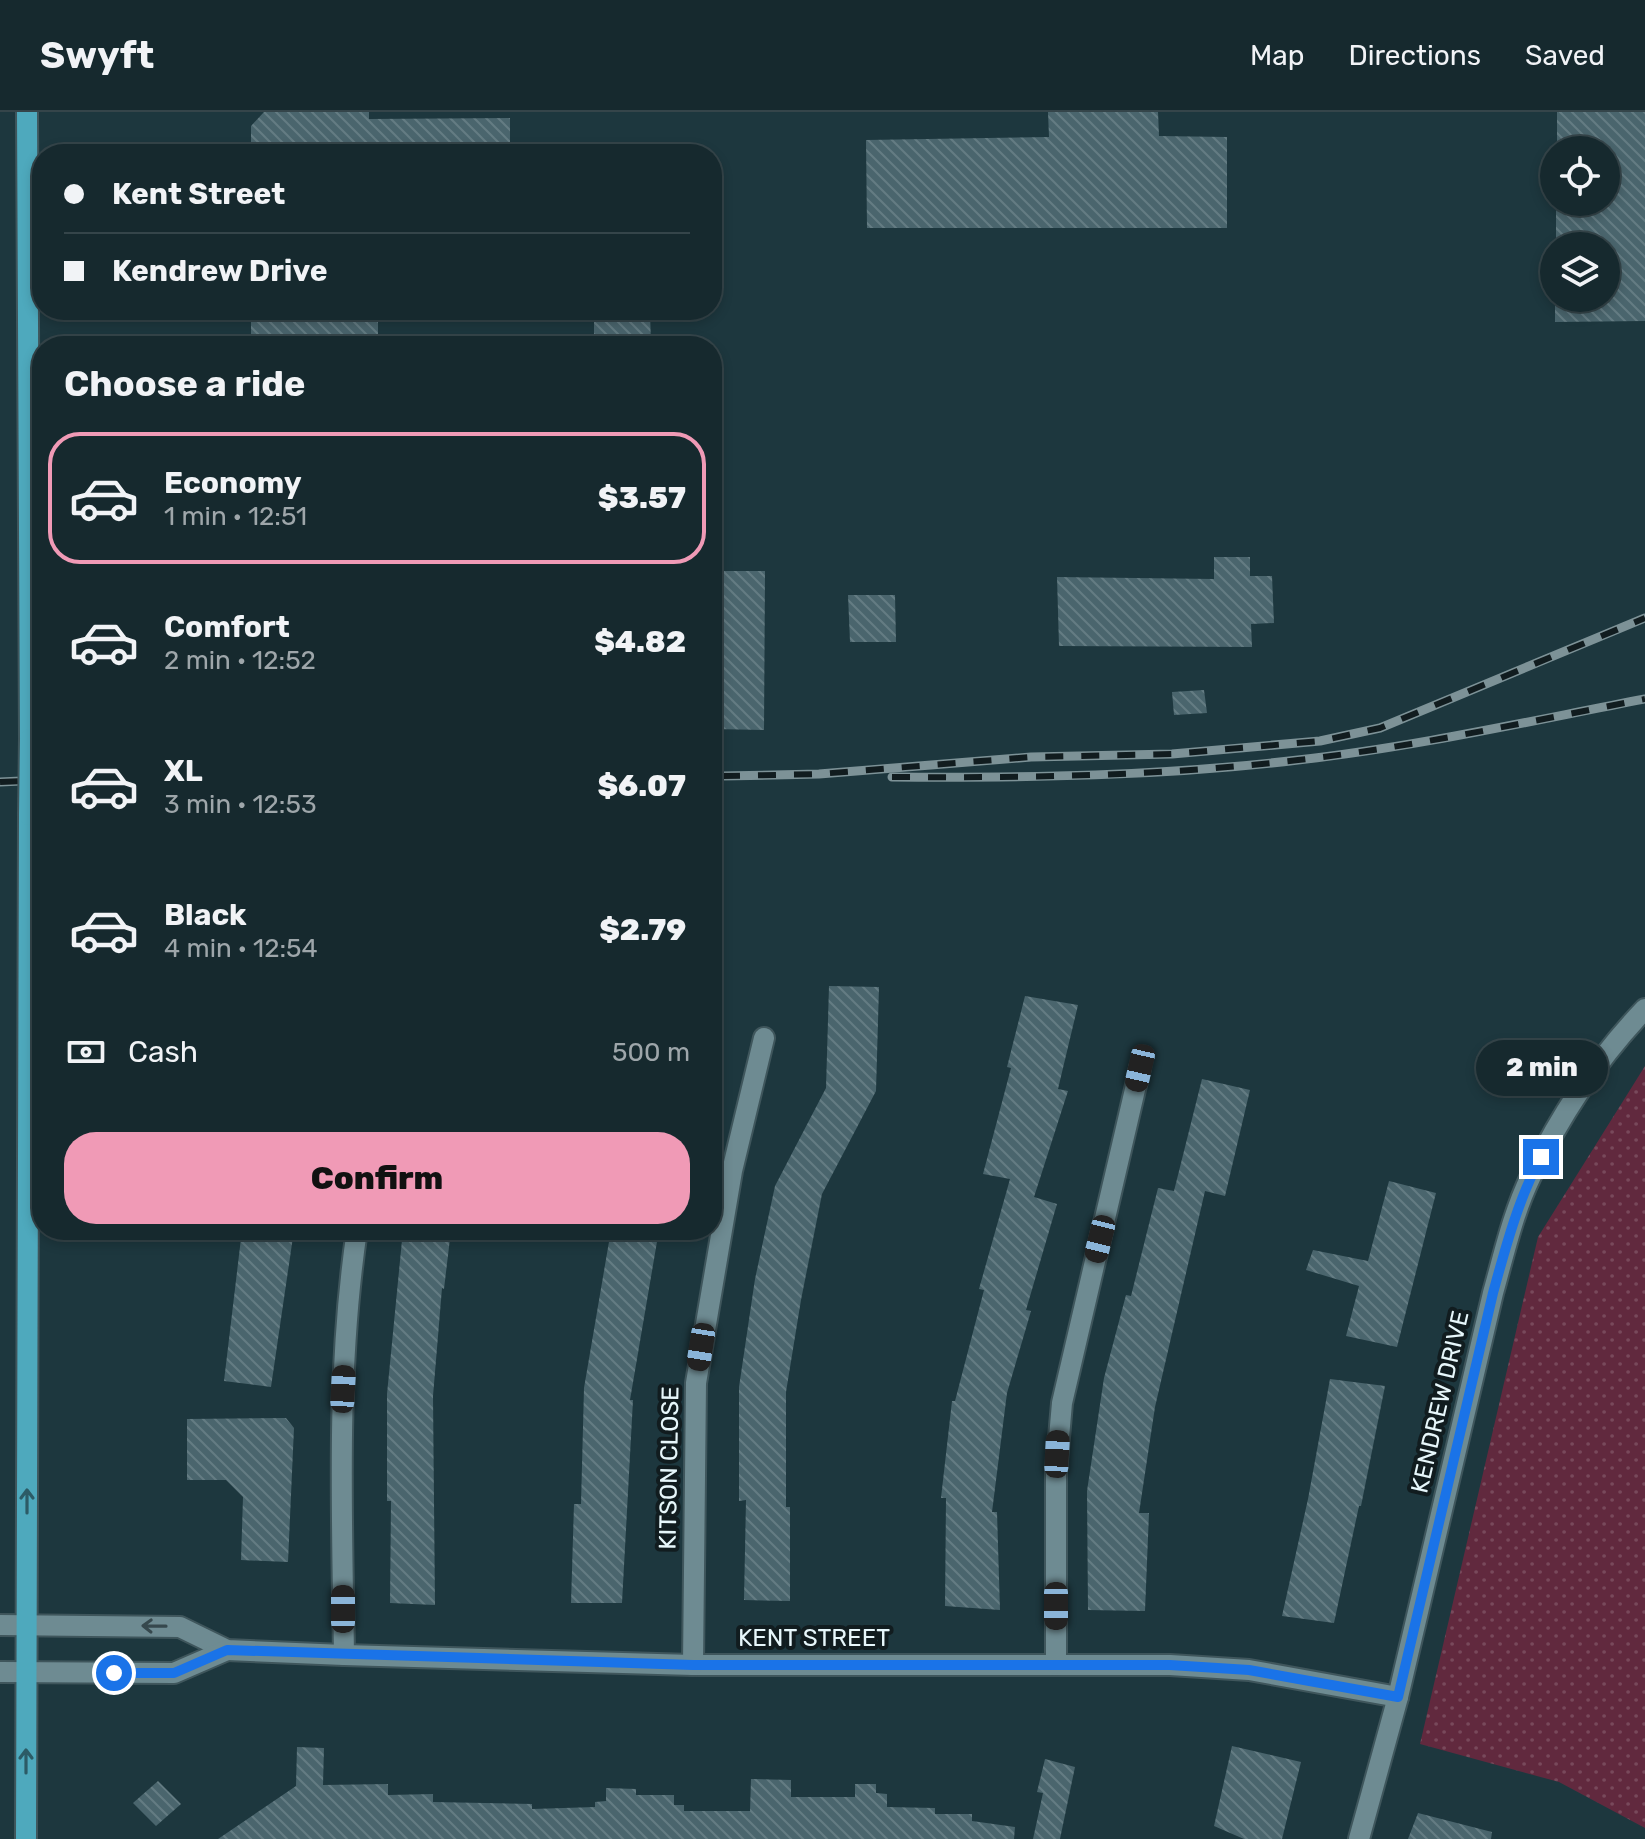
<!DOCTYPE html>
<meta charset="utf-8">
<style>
:root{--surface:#16292e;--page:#1f3136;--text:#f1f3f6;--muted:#9ea6aa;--line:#35454a;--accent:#f09ab6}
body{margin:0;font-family:Rubik,sans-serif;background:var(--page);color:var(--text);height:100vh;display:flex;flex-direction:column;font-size:30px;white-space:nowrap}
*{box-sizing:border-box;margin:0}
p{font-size:26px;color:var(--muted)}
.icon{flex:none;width:44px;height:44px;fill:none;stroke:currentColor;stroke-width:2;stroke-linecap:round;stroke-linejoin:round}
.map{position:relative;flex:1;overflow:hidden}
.side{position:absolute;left:32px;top:224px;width:690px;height:904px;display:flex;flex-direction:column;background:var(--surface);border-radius:32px;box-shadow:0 4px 12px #0003,0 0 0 2px var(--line)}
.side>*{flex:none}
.top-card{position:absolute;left:32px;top:32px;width:690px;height:176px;border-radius:32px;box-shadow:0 4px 12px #0003,0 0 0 2px var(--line);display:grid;align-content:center;height:176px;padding:0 32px;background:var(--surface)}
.tools{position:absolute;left:1540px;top:24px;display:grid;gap:16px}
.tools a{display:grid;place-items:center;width:80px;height:80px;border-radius:50%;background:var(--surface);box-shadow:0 4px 12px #0003,0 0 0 2px var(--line);font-size:40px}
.end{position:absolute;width:36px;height:36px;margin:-18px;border:10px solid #1a73e8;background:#fff;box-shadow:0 0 0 4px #fff}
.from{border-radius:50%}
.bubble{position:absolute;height:56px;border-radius:28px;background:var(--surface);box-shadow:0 4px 12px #0003,0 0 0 2px var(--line);font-size:26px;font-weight:800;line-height:56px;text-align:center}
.car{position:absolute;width:24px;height:48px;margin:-24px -12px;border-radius:10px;box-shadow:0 0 6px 2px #0007;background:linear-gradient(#222 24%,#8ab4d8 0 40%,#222 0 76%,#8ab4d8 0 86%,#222 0)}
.top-card b{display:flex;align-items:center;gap:28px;height:76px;font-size:30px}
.top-card b+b{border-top:2px solid var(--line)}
.top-card i{width:20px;height:20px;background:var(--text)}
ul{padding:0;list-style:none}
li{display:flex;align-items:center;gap:24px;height:132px;margin:0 16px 12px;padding:0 16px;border:4px solid transparent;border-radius:32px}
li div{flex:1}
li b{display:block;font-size:30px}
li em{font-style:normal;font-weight:800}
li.active{border-color:var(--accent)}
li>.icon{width:72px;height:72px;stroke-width:1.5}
h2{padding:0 32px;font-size:36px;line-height:96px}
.pay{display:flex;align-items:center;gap:20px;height:88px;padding:0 32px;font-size:30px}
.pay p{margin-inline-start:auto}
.action{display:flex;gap:16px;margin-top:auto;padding:16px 32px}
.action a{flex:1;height:92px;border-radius:32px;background:var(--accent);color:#111;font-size:32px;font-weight:800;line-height:92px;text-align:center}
header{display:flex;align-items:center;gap:48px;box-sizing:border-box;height:112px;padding:0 40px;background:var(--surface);border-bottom:2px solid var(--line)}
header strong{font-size:38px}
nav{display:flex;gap:44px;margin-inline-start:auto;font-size:28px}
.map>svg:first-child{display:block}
</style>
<header>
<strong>Swyft</strong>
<nav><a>Map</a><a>Directions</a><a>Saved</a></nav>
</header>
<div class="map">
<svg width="1645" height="1727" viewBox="0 0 1645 1727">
<defs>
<pattern id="park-dots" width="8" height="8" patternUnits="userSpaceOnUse" patternTransform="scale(2)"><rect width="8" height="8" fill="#61293e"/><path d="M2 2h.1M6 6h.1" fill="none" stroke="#78495b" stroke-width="1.8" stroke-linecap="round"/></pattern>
<pattern id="building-back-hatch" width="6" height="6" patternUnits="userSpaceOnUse" patternTransform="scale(2)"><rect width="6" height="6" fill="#4a656d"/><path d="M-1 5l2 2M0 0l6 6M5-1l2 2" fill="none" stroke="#647c83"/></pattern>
</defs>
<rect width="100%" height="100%" fill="#1d373e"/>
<polygon fill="url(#park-dots)" points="1645,954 1645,1716 1559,1670 1420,1632 1538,1125"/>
<g fill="url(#building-back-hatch)">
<polygon points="264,0 369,0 369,7 510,6 510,42 251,42 251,14"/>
<polygon points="1048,0 1158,0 1159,24 1227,25 1227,116 867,116 866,28 1049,25"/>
<polygon points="1557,0 1645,0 1645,209 1555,210 1555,186 1606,186 1606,134 1556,134 1556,90 1606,90 1606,38 1557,38"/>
<rect x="251" y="198" width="127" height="36"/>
<polygon points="594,198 650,198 651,234 594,234"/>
<polygon points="1214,445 1250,445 1250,464 1272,464 1274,511 1251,512 1252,535 1059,534 1057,465 1214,467"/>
<polygon points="712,459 765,459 764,618 712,617"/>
<polygon points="848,483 895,483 896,530 850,530"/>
<polygon points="1204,578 1207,601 1174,603 1172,580"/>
<polygon points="829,874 879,875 876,979 822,1082 801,1188 786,1280 786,1395 790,1395 790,1489 744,1488 746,1388 739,1389 739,1275 755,1167 775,1074 826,976"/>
<polygon points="1025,884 1078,893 1058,977 1068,979 1034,1085 1057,1092 1026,1198 1031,1199 1007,1281 992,1400 997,1400 1000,1498 945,1494 946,1386 941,1386 952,1289 955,1289 984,1178 979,1177 1010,1067 983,1062 1011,956 1007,955"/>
<polygon points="1202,967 1250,978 1225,1084 1205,1079 1155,1295 1139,1401 1149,1401 1145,1499 1088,1498 1087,1379 1104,1266 1126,1183 1131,1184 1158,1076 1174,1079"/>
<polygon points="1389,1069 1436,1081 1397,1235 1346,1224 1359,1174 1306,1158 1313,1138 1368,1149"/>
<polygon points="242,1118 294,1118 271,1275 224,1269"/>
<polygon points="403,1118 451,1118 444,1177 442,1176 433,1284 435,1493 390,1491 391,1389 387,1389 387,1282"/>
<polygon points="611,1118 659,1118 630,1288 633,1288 622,1491 571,1491 574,1392 581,1392 584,1276"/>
<polygon points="1330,1267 1385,1274 1361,1394 1359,1394 1334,1511 1282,1504 1308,1387"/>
<polygon points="286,1306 294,1316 288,1450 241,1448 243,1385 226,1368 187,1368 187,1307"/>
<polygon points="1232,1634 1301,1650 1282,1727 1244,1727 1214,1714"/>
<polygon points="297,1635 324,1636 323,1673 388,1672 388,1683 433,1682 433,1690 532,1692 532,1697 595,1695 595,1690 606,1689 606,1676 636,1677 636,1683 674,1683 674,1693 684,1693 684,1699 750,1699 751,1667 791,1668 791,1685 855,1685 855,1672 876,1672 876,1681 887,1682 887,1695 935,1696 935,1702 972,1702 972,1709 1015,1715 1014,1727 218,1727 296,1674"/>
<polygon points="1045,1647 1075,1655 1060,1727 1033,1727 1043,1681 1037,1680"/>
<polygon points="158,1669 181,1692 156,1714 133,1691"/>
<polygon points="1418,1701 1492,1720 1491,1727 1408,1727"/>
</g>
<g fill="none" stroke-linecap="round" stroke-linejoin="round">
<g stroke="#3f565c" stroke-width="24">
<g id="minor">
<polyline points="0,1513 180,1515 227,1538 344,1543 693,1553 1170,1553 1249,1558 1398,1585"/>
<path d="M344,1543c-2,-141 -8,-285 13,-425"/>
<polyline points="1056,1552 1056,1360 1062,1291 1140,956"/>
<polyline points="693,1553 696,1271 732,1059 764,926"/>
<polyline points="0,1560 174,1561 227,1538"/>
<path d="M1359,1727l39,-142 95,-404c11,-39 20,-80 38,-117 29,-60 68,-119 114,-167"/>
</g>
</g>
<g stroke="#3f565c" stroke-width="24">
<g id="major">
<polyline points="27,0 30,627"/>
<polyline points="26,1727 29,703"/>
</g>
</g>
<use href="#minor" stroke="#6e8b92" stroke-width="20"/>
<use href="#major" stroke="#4ea9bd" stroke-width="20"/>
<g stroke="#7d9297" stroke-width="9">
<g id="rail">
<polyline points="722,664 819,662 1031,645 1172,642 1320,629 1380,616 1645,506"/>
<path d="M892,665c136,1 271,-1 406,-17 117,-13 232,-39 347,-61"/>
<polyline points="0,670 42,668"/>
</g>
</g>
<use href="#rail" stroke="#111c1f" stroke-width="6" stroke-dasharray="18" stroke-linecap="butt"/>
<g stroke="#3f565c" stroke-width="24" stroke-linecap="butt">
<polyline id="major-bridge" points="29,703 30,627"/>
</g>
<use href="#major-bridge" stroke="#4ea9bd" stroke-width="20"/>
</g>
<defs><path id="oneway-shaft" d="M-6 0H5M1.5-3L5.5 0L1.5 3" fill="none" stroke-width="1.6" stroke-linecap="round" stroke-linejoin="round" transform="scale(2)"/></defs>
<g stroke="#2c5b66">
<use href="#oneway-shaft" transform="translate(27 1389) rotate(-90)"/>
<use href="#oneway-shaft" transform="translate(26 1649) rotate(-90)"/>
</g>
<use stroke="#36484d" href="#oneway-shaft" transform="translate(154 1514) rotate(-179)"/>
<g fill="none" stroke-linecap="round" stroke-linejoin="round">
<path stroke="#1a73e8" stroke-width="10" d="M114,1561h60l53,-23 466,15h477l79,5 149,27 95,-404c13,-47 25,-93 48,-136"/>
</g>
<g text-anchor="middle" stroke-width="8" stroke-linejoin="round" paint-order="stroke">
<g font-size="24" fill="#e7f7fb" stroke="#111c1f">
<text transform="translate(1440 1290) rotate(-77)" y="8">KENDREW DRIVE</text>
<text transform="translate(669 1356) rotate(-89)" y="8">KITSON CLOSE</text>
<text x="814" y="1534">KENT STREET</text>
</g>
</g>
</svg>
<div class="tools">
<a><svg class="icon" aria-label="locate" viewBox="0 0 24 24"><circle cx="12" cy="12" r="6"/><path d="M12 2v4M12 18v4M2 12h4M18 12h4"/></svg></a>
<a><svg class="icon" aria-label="layers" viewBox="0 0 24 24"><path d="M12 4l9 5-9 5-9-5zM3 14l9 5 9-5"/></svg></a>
</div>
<i class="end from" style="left:114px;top:1561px"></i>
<i class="end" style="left:1541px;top:1045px"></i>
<div class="bubble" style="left:1476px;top:928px;width:132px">2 min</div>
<i class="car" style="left:1140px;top:956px;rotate:193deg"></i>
<i class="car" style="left:1100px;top:1127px;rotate:194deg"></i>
<i class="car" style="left:701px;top:1235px;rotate:189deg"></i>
<i class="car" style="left:343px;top:1277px;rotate:3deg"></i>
<i class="car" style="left:1057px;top:1342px;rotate:3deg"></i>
<i class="car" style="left:1056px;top:1494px;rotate:180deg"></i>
<i class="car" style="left:343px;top:1497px;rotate:0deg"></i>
<div class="top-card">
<b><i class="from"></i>Kent Street</b>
<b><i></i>Kendrew Drive</b>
</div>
<section class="side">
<h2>Choose a ride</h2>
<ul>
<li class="active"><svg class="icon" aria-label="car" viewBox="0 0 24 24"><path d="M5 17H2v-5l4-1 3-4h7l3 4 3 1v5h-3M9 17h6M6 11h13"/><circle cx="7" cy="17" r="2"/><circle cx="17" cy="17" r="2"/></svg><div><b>Economy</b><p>1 min · 12:51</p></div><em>$3.57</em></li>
<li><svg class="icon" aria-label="car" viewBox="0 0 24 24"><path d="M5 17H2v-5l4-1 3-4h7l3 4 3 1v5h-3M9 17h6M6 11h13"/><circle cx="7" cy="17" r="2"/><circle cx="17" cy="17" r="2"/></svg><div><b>Comfort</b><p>2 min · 12:52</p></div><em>$4.82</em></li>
<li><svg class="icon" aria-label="car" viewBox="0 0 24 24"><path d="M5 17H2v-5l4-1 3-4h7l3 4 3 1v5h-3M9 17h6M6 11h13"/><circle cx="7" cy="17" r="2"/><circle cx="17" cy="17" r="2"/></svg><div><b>XL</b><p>3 min · 12:53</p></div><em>$6.07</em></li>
<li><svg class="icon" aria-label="car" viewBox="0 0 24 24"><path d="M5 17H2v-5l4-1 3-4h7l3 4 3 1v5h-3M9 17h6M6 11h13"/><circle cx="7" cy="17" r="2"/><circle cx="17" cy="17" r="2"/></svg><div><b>Black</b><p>4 min · 12:54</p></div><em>$2.79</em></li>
</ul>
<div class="pay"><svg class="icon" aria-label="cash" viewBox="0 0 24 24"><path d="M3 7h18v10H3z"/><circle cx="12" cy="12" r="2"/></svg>Cash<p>500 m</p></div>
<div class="action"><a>Confirm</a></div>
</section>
</div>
